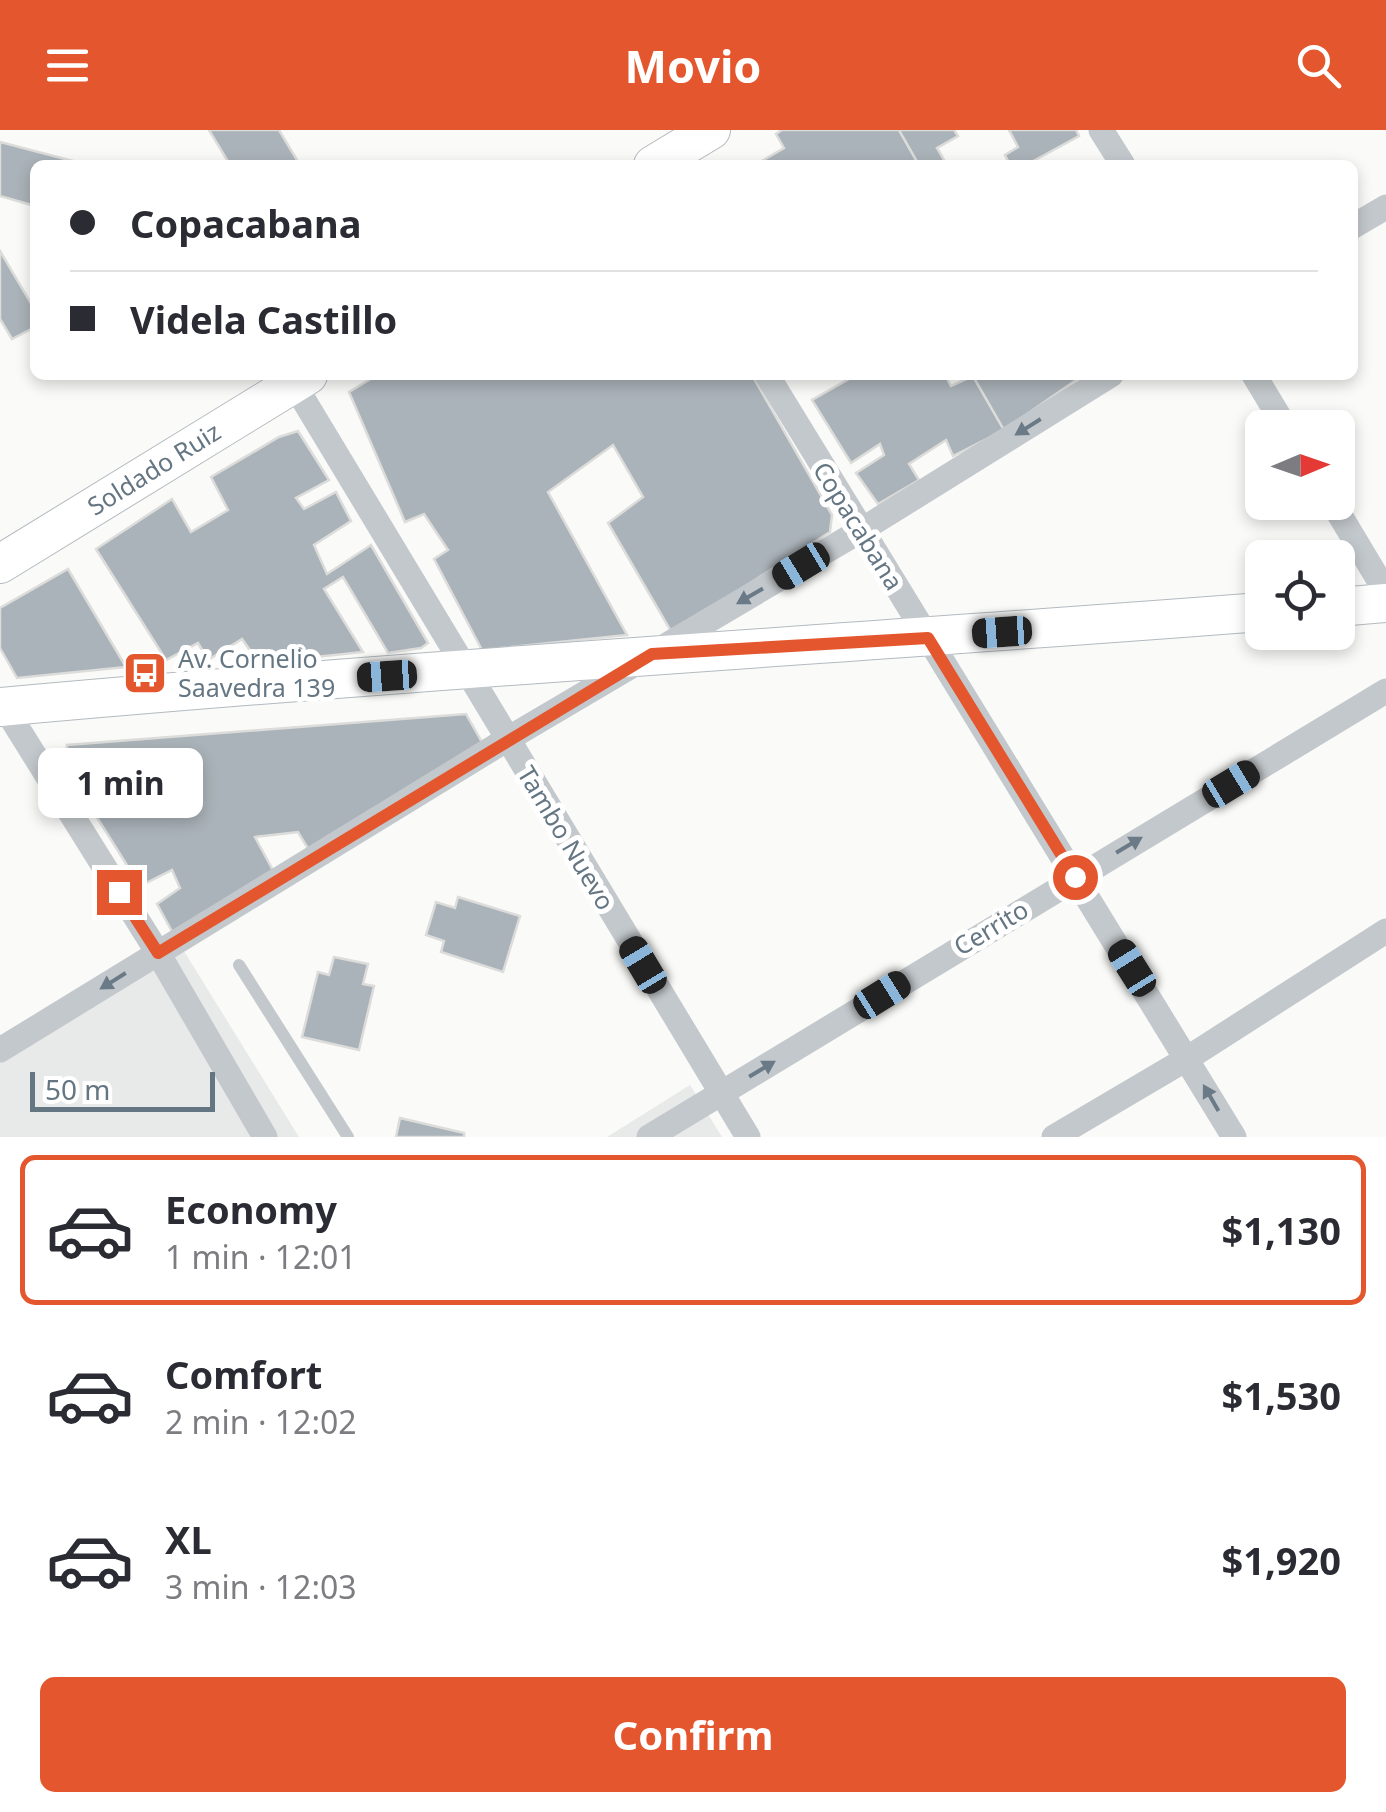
<!DOCTYPE html>
<meta charset="utf-8">
<style>
:root{--surface:#fff;--page:#f2f2f3;--text:#2b2b33;--muted:#7c7c81;--line:#e1e1e2;--accent:#e4572e}
body{margin:0;font-family:"Noto Sans",sans-serif;background:var(--page);color:var(--text);height:100vh;display:flex;flex-direction:column;font-size:38px;white-space:nowrap}
*{box-sizing:border-box;margin:0}
p{font-size:32px;color:var(--muted)}
.icon{flex:none;width:55px;height:55px;fill:none;stroke:currentColor;stroke-width:2;stroke-linecap:round;stroke-linejoin:round}
.map{position:relative;height:1007px;overflow:hidden}
.drawer{display:flex;flex-direction:column;background:var(--surface);flex:1}
.drawer>*{flex:none}
.banner{position:absolute;left:30px;top:30px;width:1328px;height:220px;border-radius:15px;box-shadow:0 5px 15px #0003;display:grid;align-content:center;height:220px;padding:0 40px;background:var(--surface)}
.needle{width:65px;rotate:88deg}
.controls{position:absolute;left:1245px;top:280px;display:grid;gap:20px}
.controls a{display:grid;place-items:center;width:110px;height:110px;border-radius:15px;background:var(--surface);box-shadow:0 5px 15px #0003;font-size:50px}
.scale{position:absolute;left:30px;bottom:25px;width:185px;box-sizing:border-box;padding-left:10px;border:5px solid #657683;border-top:0;font-size:28px;line-height:35px;white-space:nowrap;color:#657683;-webkit-text-stroke:8px #fff;paint-order:stroke}
.end{position:absolute;width:45px;height:45px;margin:-22px;border:12px solid #e4572e;background:#fff;box-shadow:0 0 0 5px #fff}
.from{border-radius:50%}
.bubble{position:absolute;height:70px;border-radius:15px;background:var(--surface);box-shadow:0 5px 15px #0003;font-size:32px;font-weight:700;line-height:70px;text-align:center}
.car{position:absolute;width:30px;height:60px;margin:-30px -15px;border-radius:12px;box-shadow:0 0 8px 2px #0007;background:linear-gradient(#222 24%,#8ab4d8 0 40%,#222 0 76%,#8ab4d8 0 86%,#222 0)}
.banner b{display:flex;align-items:center;gap:35px;height:95px;font-size:38px}
.banner b+b{border-top:2px solid var(--line)}
.banner i{width:25px;height:25px;background:var(--text)}
ul{padding:18px 0 0;list-style:none}
li{display:flex;align-items:center;gap:30px;height:150px;margin:0 20px 15px;padding:0 20px;border:5px solid transparent;border-radius:15px}
li div{flex:1}
li b{display:block;font-size:38px}
li em{font-style:normal;font-weight:700}
li.on{border-color:var(--accent)}
li>.icon{width:90px;height:90px;stroke-width:1.5}
.button{display:flex;gap:20px;margin-top:auto;padding:20px 40px}
.button a{flex:1;height:115px;border-radius:15px;background:var(--accent);color:#fff;font-size:40px;font-weight:700;line-height:115px;text-align:center}
header{display:flex;justify-content:space-between;align-items:center;height:130px;padding:0 40px;background:var(--accent);color:#fff;font-size:45px;font-weight:700}
.map>svg:first-child{display:block}
</style>
<header><svg class="icon" aria-label="menu" viewBox="0 0 24 24"><path d="M4 6h16M4 12h16M4 18h16"/></svg>Movio<svg class="icon" aria-label="search" viewBox="0 0 24 24"><circle cx="10" cy="10" r="6"/><path d="M15 15l6 6"/></svg></header>
<div class="map">
<svg width="1386" height="1007" viewBox="0 0 1386 1007">
<rect width="100%" height="100%" fill="#fafaf8"/>
<g fill="#e8e9e9">
<polygon points="174,805 299,1007 0,1007 0,909"/>
<polygon points="690,955 722,1007 607,1007"/>
</g>
<g fill="#aab3b9" stroke="#dcdcda" stroke-width="2.5">
<polygon points="209,0 279,0 300,35 230,35"/>
<polygon points="782,0 899,0 919,35 755,35 784,18 776,4"/>
<polygon points="899,0 954,0 958,6 937,18 947,35 919,35"/>
<polygon points="1009,0 1076,0 1079,6 1026,35 1010,35 1005,25 1018,17"/>
<polygon points="0,12 88,35 35,35 35,76 0,66"/>
<polygon points="0,121 35,180 35,197 12,209 0,189"/>
<polygon points="377,245 752,245 832,385 830,402 672,503 608,393 643,367 613,315 548,362 627,505 482,520 434,429 448,420 424,384 405,392 349,262"/>
<polygon points="856,245 945,245 951,256 973,246 1004,300 953,326 946,310 909,334 919,350 878,374 856,343 884,325 880,314 851,333 812,270"/>
<polygon points="1077,245 1079,248 1004,300 973,246"/>
<polygon points="298,301 329,350 296,368 304,379 336,362 351,391 314,415 327,444 371,415 428,513 421,518 388,523 343,447 324,459 363,522 259,533 242,509 208,530 198,513 166,530 96,419 172,369 191,402 228,380 211,347 279,307"/>
<polygon points="68,439 126,537 17,548 0,518 0,478"/>
<polygon points="466,584 483,614 310,722 298,702 255,707 276,746 174,805 157,774 180,758 172,740 140,756 66,638 67,615"/>
<polygon points="458,767 520,786 503,842 441,822 444,811 426,805 436,772 455,778"/>
<polygon points="334,827 368,834 363,854 374,856 359,920 302,907 318,842 329,845"/>
<polygon points="400,988 464,1003 464,1007 396,1007"/>
</g>
<g fill="none" stroke-linecap="round" stroke-linejoin="round">
<g stroke="#b3babf" stroke-width="40">
<g id="secondary">
<polyline points="653,35 711,0"/>
<polyline points="0,434 308,245"/>
<polyline points="1338,477 1386,473"/>
<path d="M0,577c420,-38 842,-63 1262,-95"/>
</g>
</g>
<polyline stroke="#c3c8cc" stroke-width="12" points="239,835 348,1007"/>
<g stroke="#c3c8cc" stroke-width="25">
<polyline points="1101,0 1123,35"/>
<polyline points="1352,97 1386,77"/>
<polyline points="767,245 1234,1007"/>
<polyline points="1254,245 1286,298"/>
<polyline points="294,254 748,1007"/>
<polyline points="1332,372 1386,462"/>
<polyline points="0,570 158,823 265,1007"/>
<polyline points="0,920 506,610 860,401 1111,245"/>
<polyline points="649,1007 1386,561"/>
<polyline points="1054,1007 1188,928 1386,801"/>
</g>
<use href="#secondary" stroke="#fff" stroke-width="38"/>
</g>
<defs><path id="oneway-solid" d="M-6-.8H1V-3.2L6.5 0L1 3.2V.8H-6Z" transform="scale(2.5)"/></defs>
<g fill="#6a7a87">
<use href="#oneway-solid" transform="translate(1028 297) rotate(148)"/>
<use href="#oneway-solid" transform="translate(750 466) rotate(150)"/>
<use href="#oneway-solid" transform="translate(1129 715) rotate(-31)"/>
<use href="#oneway-solid" transform="translate(113 851) rotate(148)"/>
<use href="#oneway-solid" transform="translate(762 939) rotate(-31)"/>
<use href="#oneway-solid" transform="translate(1211 968) rotate(-120)"/>
</g>
<g fill="none" stroke-linecap="round" stroke-linejoin="round">
<polyline stroke="#e4572e" stroke-width="12" points="119,762 158,823 652,524 928,508 1075,747"/>
</g>
<defs>
<g id="bus-square" transform="scale(2.25)"><rect x="-9" y="-9" width="18" height="18" rx="4" fill="#e4572e" stroke="#fff"/><path d="M-5-6H5V4H4V6H2V4H-2V6H-4V4H-5ZM-3.5-4V0h7V-4ZM-3.5 1.2v1.5H-2V1.2ZM2 1.2v1.5H3.5V1.2Z" fill="#fff"/></g>
</defs>
<g fill-rule="evenodd">
<use href="#bus-square" x="145" y="543"/>
</g>
<g text-anchor="middle" stroke-width="10" stroke-linejoin="round" paint-order="stroke">
<g font-size="25" fill="#657683" stroke="#fff">
<text transform="translate(154 339) rotate(-32)" y="9">Soldado Ruiz</text>
<text transform="translate(858 396) rotate(58)" y="9">Copacabana</text>
<text transform="translate(566 708) rotate(59)" y="9">Tambo Nuevo</text>
<text transform="translate(991 798) rotate(-31)" y="9">Cerrito</text>
</g>
<g font-size="25" fill="#657683" stroke="#fff" text-anchor="start">
<text x="178" y="538">Av. Cornelio<tspan x="178" dy="29">Saavedra 139</tspan></text>
</g>
</g>
</svg>
<div class="controls">
<a><svg class="needle" viewBox="-14 -14 28 28"><path d="M0-13l5 13h-10z" fill="#e53935"/><path d="M0 13l5-13h-10z" fill="#7c7c81"/></svg></a>
<a><svg class="icon" aria-label="locate" viewBox="0 0 24 24"><circle cx="12" cy="12" r="6"/><path d="M12 2v4M12 18v4M2 12h4M18 12h4"/></svg></a>
</div>
<div class="scale">50 m</div>
<i class="end from" style="left:1075px;top:747px"></i>
<i class="end" style="left:119px;top:762px"></i>
<div class="bubble" style="left:38px;top:618px;width:165px">1 min</div>
<i class="car" style="left:801px;top:436px;rotate:239deg"></i>
<i class="car" style="left:1002px;top:502px;rotate:266deg"></i>
<i class="car" style="left:387px;top:546px;rotate:266deg"></i>
<i class="car" style="left:1231px;top:654px;rotate:59deg"></i>
<i class="car" style="left:643px;top:835px;rotate:329deg"></i>
<i class="car" style="left:1132px;top:838px;rotate:328deg"></i>
<i class="car" style="left:882px;top:865px;rotate:58deg"></i>
<div class="banner">
<b><i class="from"></i>Copacabana</b>
<b><i></i>Videla Castillo</b>
</div>
</div>
<section class="drawer">
<ul>
<li class="on"><svg class="icon" aria-label="car" viewBox="0 0 24 24"><path d="M5 17H2v-5l4-1 3-4h7l3 4 3 1v5h-3M9 17h6M6 11h13"/><circle cx="7" cy="17" r="2"/><circle cx="17" cy="17" r="2"/></svg><div><b>Economy</b><p>1 min · 12:01</p></div><em>$1,130</em></li>
<li><svg class="icon" aria-label="car" viewBox="0 0 24 24"><path d="M5 17H2v-5l4-1 3-4h7l3 4 3 1v5h-3M9 17h6M6 11h13"/><circle cx="7" cy="17" r="2"/><circle cx="17" cy="17" r="2"/></svg><div><b>Comfort</b><p>2 min · 12:02</p></div><em>$1,530</em></li>
<li><svg class="icon" aria-label="car" viewBox="0 0 24 24"><path d="M5 17H2v-5l4-1 3-4h7l3 4 3 1v5h-3M9 17h6M6 11h13"/><circle cx="7" cy="17" r="2"/><circle cx="17" cy="17" r="2"/></svg><div><b>XL</b><p>3 min · 12:03</p></div><em>$1,920</em></li>
</ul>
<div class="button"><a>Confirm</a></div>
</section>
